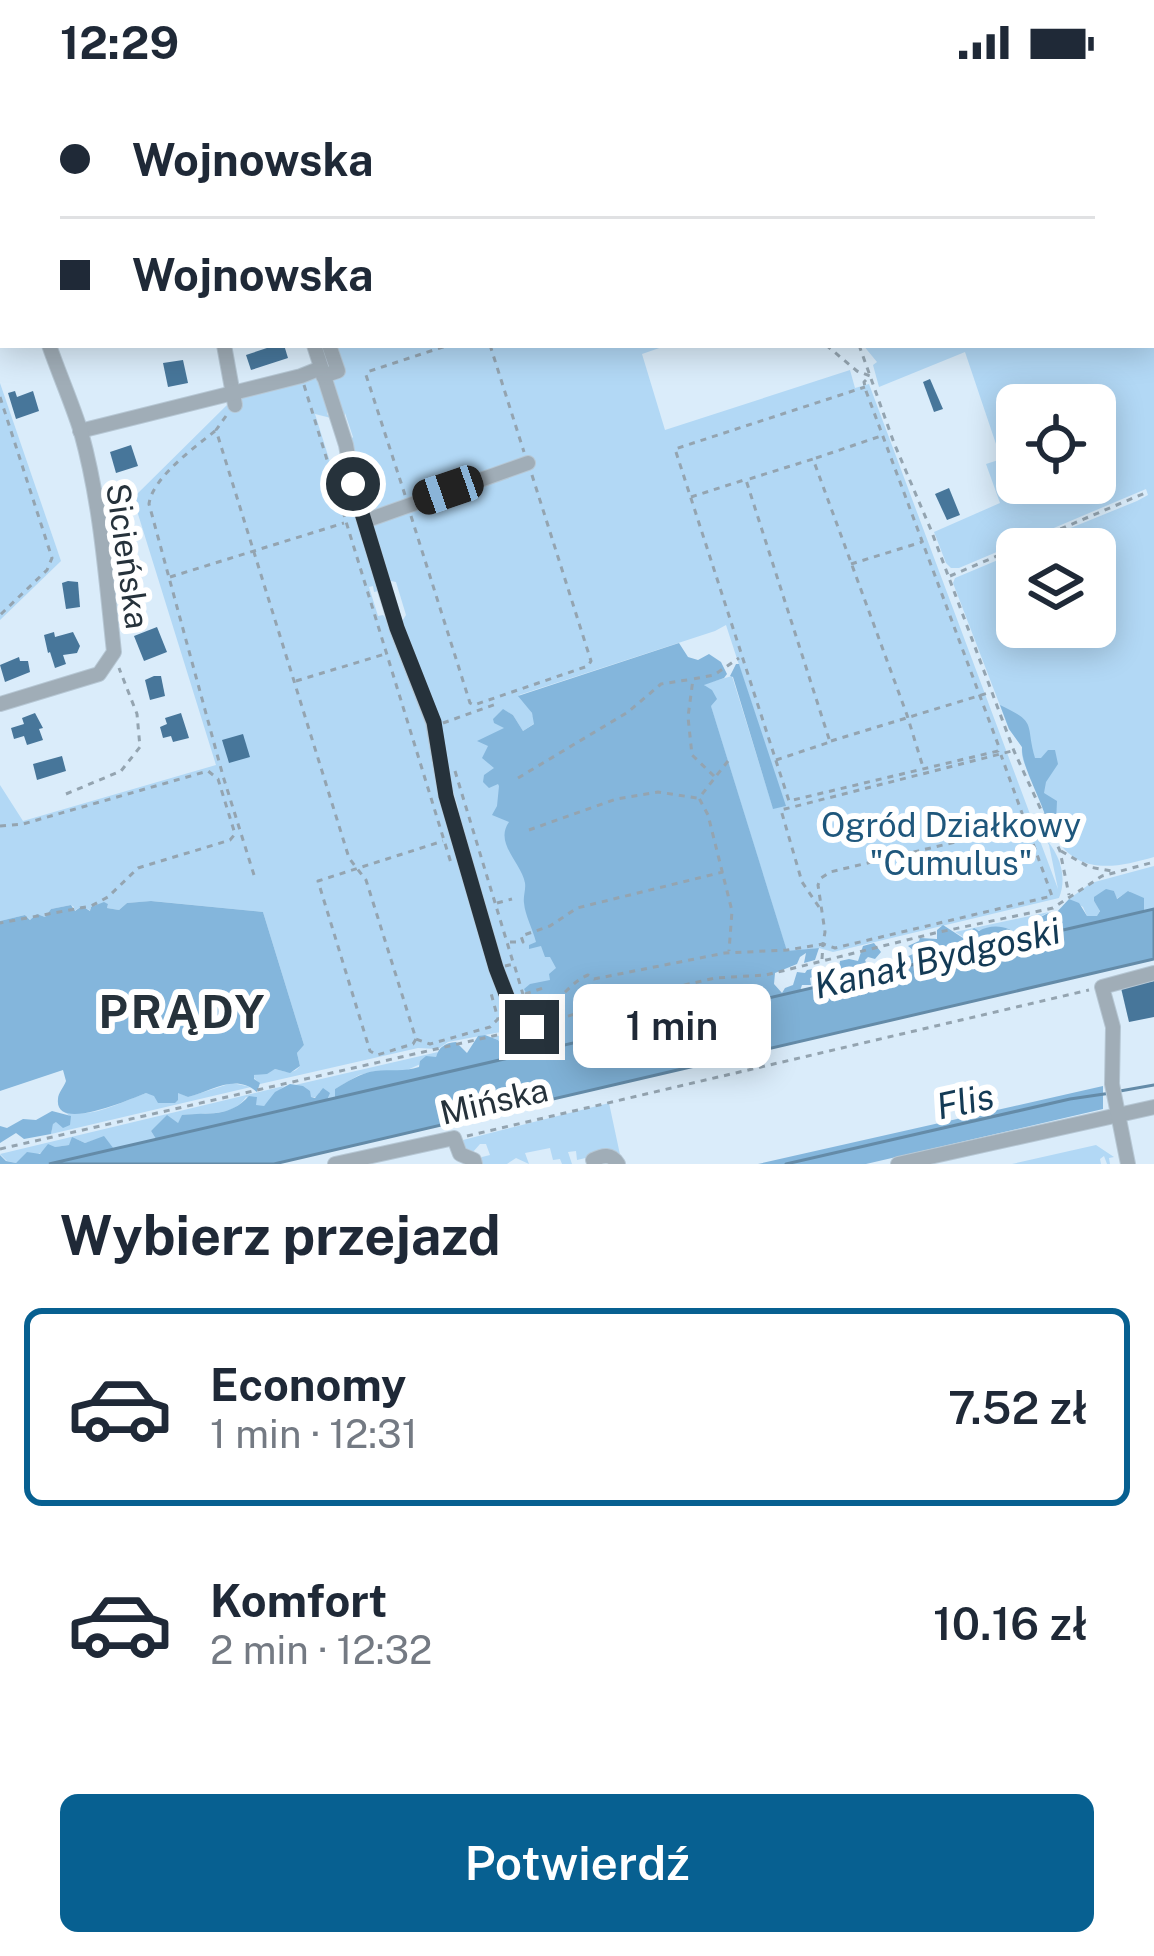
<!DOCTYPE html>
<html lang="pl">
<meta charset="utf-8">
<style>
:root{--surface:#fff;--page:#f2f2f3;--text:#1f2937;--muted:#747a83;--line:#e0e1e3;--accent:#076091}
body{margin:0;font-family:"Public Sans",sans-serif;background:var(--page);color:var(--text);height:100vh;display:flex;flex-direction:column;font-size:45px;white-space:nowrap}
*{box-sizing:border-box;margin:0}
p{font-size:39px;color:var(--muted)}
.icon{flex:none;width:66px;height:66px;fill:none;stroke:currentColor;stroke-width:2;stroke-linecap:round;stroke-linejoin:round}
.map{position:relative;height:1080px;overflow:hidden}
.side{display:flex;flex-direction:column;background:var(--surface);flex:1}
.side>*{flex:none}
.top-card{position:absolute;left:0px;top:0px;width:1155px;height:264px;box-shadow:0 6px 30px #0003;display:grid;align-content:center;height:264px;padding:0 60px;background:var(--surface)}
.fabs{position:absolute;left:996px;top:300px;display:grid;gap:24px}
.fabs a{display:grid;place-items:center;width:120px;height:120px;border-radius:18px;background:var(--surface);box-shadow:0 6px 30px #0003;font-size:60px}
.end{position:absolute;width:54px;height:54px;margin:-27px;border:15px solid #26323b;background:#fff;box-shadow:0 0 0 6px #fff}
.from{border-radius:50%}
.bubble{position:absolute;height:84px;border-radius:18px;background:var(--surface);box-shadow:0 6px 30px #0003;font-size:39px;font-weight:600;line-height:84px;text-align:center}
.car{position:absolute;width:36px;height:72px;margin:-36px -18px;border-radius:15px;box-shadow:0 0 9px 3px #0007;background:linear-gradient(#222 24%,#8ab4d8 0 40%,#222 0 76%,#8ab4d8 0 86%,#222 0)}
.top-card b{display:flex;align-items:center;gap:42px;height:114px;font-size:45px}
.top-card b+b{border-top:3px solid var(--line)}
.top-card i{width:30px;height:30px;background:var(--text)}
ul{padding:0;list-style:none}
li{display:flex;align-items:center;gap:36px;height:198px;margin:0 24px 18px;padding:0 36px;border:6px solid transparent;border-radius:18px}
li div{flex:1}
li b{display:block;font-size:45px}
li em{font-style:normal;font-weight:600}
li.selected{border-color:var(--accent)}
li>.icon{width:108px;height:108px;stroke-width:1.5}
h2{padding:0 60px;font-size:54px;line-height:144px}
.action{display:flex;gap:24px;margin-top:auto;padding:24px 60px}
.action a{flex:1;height:138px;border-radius:18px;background:var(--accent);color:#fff;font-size:48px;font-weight:600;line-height:138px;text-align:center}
.status{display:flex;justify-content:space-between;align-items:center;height:84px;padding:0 60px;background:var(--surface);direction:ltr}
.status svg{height:33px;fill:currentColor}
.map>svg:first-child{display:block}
</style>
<div class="status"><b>12:29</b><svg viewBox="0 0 49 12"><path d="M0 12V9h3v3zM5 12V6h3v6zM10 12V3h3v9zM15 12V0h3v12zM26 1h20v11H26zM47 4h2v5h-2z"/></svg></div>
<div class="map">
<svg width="1154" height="1080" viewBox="0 0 1154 1080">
<rect width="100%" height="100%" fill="#daecfa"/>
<g fill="#b2d8f5">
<path d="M1064,0h90v773c-38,11 -77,19 -100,-22 -8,-14 -11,-30 -16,-44 -6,-15 -18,-28 -16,-44l-13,-18 -56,-146 2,-5 62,-26v75h78v-78h-76l118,-48 11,-6 -2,-6 -187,79h-8l-5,-5 -12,-31 66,-29 -14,-39 31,-10v29h78v-78h-78v32l-21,7 -31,-92 -86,35 -6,-22 4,-3 -14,-17h289v-258h-91z"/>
<path d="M325,261h343l-26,9 23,76 185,-60 5,18 14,-4 189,505 -9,-44 -6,-9c16,16 25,40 16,62l-226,54 -14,-4 -32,4 -83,-268 28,-8 41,132 12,-2 -59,-181 -11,6 -196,64 13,18 3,10 -12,8 -10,-16 -9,-5 64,298 -15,3v7h4c-29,9 -43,-13 -54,-37l-40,-137 -5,-37 -14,-44 -4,-38 -18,-41 -9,-8 21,60 11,68 45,156 17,44 14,14v5l-10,7 -63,12 -10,7 -20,-1 -158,36 -8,-8c6,-3 16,-3 23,-7 11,3 18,6 25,-3l-3,-13 7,-8 -41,-133 -111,-11 -25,2 -8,7 -12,-2 1,-4 -4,-1 -14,5 1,3 -9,-5 -8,5v-4l-3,-2 -20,4 -6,8 -8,-3 -6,6 -6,-5 -25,6v-136l23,36 193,-56 -83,-267 94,-93 11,-3 6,-12 10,-2 8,2 48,-11h8c11,9 9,22 9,35l4,4 -16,-4 15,48 14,-6c-1,39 27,96 40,134l-10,2 -1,-6 -4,1 9,29 5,-1 5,6 4,-2 20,55 3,-6 -16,-42 7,-11 -10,-33 -5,-1 -2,4 -19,-52 -19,-83 -1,-10 3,-3 -8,-24 -1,10 -2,-1 -5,-24 -10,-21 7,-2z"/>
<polygon points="0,299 61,477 0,536"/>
<path d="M1154,782v46l-138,29v-8c-22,-11 -26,2 -44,-4l-7,9 -10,-6 94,-20 -13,7 -5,7 113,-15 -2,-9 -13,-11 -13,8 -2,-8 -20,10 6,9 -3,7 -10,-1 -4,-9 -14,-8 22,-16z"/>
<polygon points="562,938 551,953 562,962 521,971 516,956 505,966 498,956 491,953 532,947"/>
<polygon points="438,968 436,973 405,987 376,987 359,991 335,1005 335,1014 327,1016 327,1012 319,1008 319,1013 311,1013 305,1006 295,1001"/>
<path d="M232,999l19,4 -200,47 2,-11 18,-6 -9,-7c28,11 58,-8 84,-17l32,7 -1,-8 11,5z"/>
<path d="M284,1002l-20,20h-8l-1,-5 -9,-4c-14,21 -41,15 -63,18l-5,8 -15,-1 -12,9 5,8 -42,10 -10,-12 -19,6 -9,-4 -7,6 -14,2 -39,16 -9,-2 -7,-7z"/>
<polygon points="609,1019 622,1080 607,1069 577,1076 576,1067 568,1068 572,1080 562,1080 560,1075 553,1076 550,1064 525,1069 529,1080 516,1074 507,1080 478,1080 482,1073 490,1071 486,1060 480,1060 473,1068 465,1068 463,1056"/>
<polygon points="1096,1061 1114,1073 1109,1074 1110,1080 1107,1080 1104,1072 1100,1075 1101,1080 1012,1080"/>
</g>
<g fill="#84b6dc">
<path d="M679,559l9,14 10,3 11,-6 12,8 6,12 -3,4 -20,7 8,5 5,9 -6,7 76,245 32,-3 -4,12 -11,3 2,-10 -6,4 -3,7 -22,9 -1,11 8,9 3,-5 8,-3 4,-13 8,1 2,-3 16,-3 4,4 -17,7 1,7h-9l-2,6 -238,55 -8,-4 -3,-6 11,-13 -1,-4h-8l1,-11 -6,-8 -16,5 -8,-16 6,-5 20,-4 -1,-6 7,-6 -6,-11h-5l-4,-11 -12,3v-4l7,-3c-3,-12 -11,-27 -12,-39 -1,-7 2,-13 1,-20 -4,-21 -31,-40 -16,-61l-17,-7 5,-9 2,-20 -1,-2 -9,4 -6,-6 1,-7 10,-7 -12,-10 6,-12 -11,-5 27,-13 -10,-5 -1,-4 10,-10 10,6 10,16 11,-7 -2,-11 -14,-17z"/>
<polygon points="736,580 739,580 786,722 773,725 733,593 730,592"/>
<path d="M1000,621c38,18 25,18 35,53h6l7,-8h7l3,14 -12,18 -2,11 13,8 -1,22 -10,-5c-6,-21 -25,-53 -24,-71l-13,-18z"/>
<path d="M1106,805l8,2 3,8 11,-8 16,7v13l-121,28c4,-13 15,-22 28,-27l8,8 -3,-7 13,-14 10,4 8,13h10l3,-5 -6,-10v-4z"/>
<path d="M151,817l112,11 41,133 -7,8 3,13 -10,7 -15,-4 -8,5 -13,1v4l6,4 -3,9c-22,-19 -45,-1 -69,5l-10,-4v7l-3,3h-17l-4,-7 -8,-3c-11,4 -92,41 -88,6 0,-6 6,-12 8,-18l-3,-11 -63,21v-170l25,-6 5,5 7,-6 8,3 6,-8 20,-4 4,6 7,-5 8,5 1,-4 13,-5 4,2 -1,4 12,2 8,-7z"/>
<path d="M943,841l20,13 11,-10 5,3c12,-8 35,-6 40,9l-131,31 -1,-9 7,-4 6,2 13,-6v-4l-5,-4 11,-5 1,-3 17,1v-9z"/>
<polygon points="874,859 881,868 875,875 868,873 865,876 869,885 868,891 820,902 819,899 826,894 831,883 839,885 840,877 849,875 858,877 863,862"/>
<path d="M485,951l13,5 7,10 8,-6 3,12 -181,42v-9c12,-7 25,-16 40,-18 16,-2 29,1 44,-4l1,-6 6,-5 10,1c3,-10 9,-14 20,-15l11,11 11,-17z"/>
<path d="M290,1000l13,2 7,5 1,6 4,1 8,-10 7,5 -3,7 -171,39 -5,-8 16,-16 11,8 4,-8c27,-3 47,3 67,-19l8,1 -1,8 8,1 11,-14z"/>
<polygon points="1103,1002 1103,1025 866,1080 758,1080"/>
<polygon points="52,1027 71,1032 70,1041 63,1044 56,1038 53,1040 51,1050 24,1055 16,1049 0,1059 0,1042 7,1044 23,1035 36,1036"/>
<polygon points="104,1052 114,1065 50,1080 0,1080 0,1071 6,1077 16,1079 27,1068 40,1070 48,1060 55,1063 69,1061 72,1053 85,1059"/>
</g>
<polygon fill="#7fb1d6" stroke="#648ba8" stroke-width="3" points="1154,825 1154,875 274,1080 49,1080"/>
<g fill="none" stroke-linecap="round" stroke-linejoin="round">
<g stroke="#648ba8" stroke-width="3">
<polyline points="1120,1007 1154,1001"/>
<polyline points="786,1080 1070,1015 1111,1009"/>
</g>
</g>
<g fill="#47769a">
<polygon points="276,261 284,261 288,274 251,286 246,271"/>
<polygon points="183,276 188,299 168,303 163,279"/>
<polygon points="930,295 943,325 934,328 923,298"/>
<polygon points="15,307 17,313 33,307 39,327 16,335 8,309"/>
<polygon points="131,361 138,382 116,389 110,368"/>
<polygon points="949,404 960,431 947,436 935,410"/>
<polygon points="129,432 132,454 116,456 113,434"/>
<polygon points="129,489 129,491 137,491 140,496 141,520 126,522 121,490"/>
<polygon points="68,497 78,498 80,523 66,525 62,499"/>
<polygon points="157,543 167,568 144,577 134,552"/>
<polygon points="54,548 55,553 73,548 80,562 77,569 63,571 66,580 55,584 50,568 48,569 44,551"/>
<polygon points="19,573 20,577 28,577 30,588 5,598 0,581"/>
<polygon points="154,592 161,592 165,612 150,616 145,596"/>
<polygon points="35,629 43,644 39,645 43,656 27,661 24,652 14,655 11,644 24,640 22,634"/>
<polygon points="181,629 189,654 173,658 171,652 163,654 160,643 167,640 165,634"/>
<polygon points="243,650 250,673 229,679 222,656"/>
<polygon points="62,672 66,687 37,696 33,680"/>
<polygon points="1154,897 1154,933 1129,938 1121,904"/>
</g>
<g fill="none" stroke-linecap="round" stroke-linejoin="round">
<g stroke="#b6c7d4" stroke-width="16">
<g id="minor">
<polyline points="235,0 236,3"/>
<polyline points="248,0 249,3"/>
<polyline points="360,0 360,3"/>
<polyline points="139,3 147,0"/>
<polyline points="1053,3 1059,0"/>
<polyline points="0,40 3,39"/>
<polyline points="0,157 3,156"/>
<polyline points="0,173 3,177"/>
<polyline points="224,261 235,321"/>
<polyline points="314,261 346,361 353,400 397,545 433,638 446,712 496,884 508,915 532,943"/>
<polyline points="323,292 338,287 329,261"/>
<polyline points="80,347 301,292 321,284"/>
<polyline points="365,437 528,379"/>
<path d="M0,620l99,-30 15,-22c-8,-73 -13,-148 -33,-220 -9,-29 -22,-58 -32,-87"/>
<path d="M593,1076c10,-5 18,-7 25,4"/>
<polyline points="335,1080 454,1054 460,1070 474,1076 475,1080"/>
<polyline points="898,1080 1154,1023"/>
<polyline points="1128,1080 1112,1000 1113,943 1102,903 1154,889"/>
</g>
</g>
<g stroke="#94a4b0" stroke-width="3" stroke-dasharray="6 6" stroke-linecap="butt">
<polyline points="169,0 170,3"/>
<polyline points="402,0 402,3"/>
<polyline points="633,0 634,3"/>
<polyline points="490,261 524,368"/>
<polyline points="826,261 857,287 870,292 864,298 866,307 999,663 998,667 789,717 675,365 865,303"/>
<polyline points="859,261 894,359 931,446 1014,667 1060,767 1069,811"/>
<polyline points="304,301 451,779"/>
<polyline points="0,313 52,474 47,486 0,531"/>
<polyline points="226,332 216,346 349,774 366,796 416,955 430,960 490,943 498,935 491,909"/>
<path d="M215,347c-20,16 -63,47 -66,73l74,272 31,99"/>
<polyline points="816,374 881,352"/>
<polyline points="405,411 366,291 367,288 449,261"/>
<polyline points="691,413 744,396"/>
<polyline points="411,432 470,619 474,621 588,582 591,577 531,388"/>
<polyline points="851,480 922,458"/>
<polyline points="950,492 1145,409"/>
<polyline points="170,493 344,439"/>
<polyline points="296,597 385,570"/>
<polyline points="443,639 499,619"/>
<polyline points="831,657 988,609"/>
<polyline points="776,676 830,658 746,396 813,375 907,631 923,683"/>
<polyline points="728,677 699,714 708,731 732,827 729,867"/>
<polyline points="455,687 513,878"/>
<polyline points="714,692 692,671 688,633 693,595 714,591 739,574"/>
<polyline points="518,694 628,628 661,600 693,595"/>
<polyline points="66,710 121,687 140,663 137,630 119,584"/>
<polyline points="0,742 23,740 208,687 218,695 235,750 230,756 138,784 108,813 91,822 0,839"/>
<polyline points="529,746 616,715 658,708 697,714"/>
<polyline points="1061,767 1089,783 1112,787"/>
<polyline points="497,819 512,815"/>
<polyline points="819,823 802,798 781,726 1012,667"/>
<polyline points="510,858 523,858 521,852 550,842 577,824 723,788"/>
<polyline points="822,875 823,860 835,864 1052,812 1001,671"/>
<polyline points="505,882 514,880 524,914"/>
<polyline points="525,910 543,904"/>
<path d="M536,929c25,-10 32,-30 52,-38l6,4 131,-26 62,-3 36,-6 2,-12 -7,-47 3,-7 9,-6 197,-47 16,-7"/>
<polyline points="545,939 628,914 715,894 766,891 935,849 1053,824 1102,792 1154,778"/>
<polyline points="416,955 413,960 377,971 370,967 318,797 443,757"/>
<polyline points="467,1052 1089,906"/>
<polyline points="0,1065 519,946"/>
</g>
<use href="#minor" stroke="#a0adb7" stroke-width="14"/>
</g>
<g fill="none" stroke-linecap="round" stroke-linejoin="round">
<polyline stroke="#26323b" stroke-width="15" points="353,400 397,544 434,638 446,712 496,884 508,915 532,943"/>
</g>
<g text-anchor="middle" stroke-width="12" stroke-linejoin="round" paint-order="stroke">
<g font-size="33" fill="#26323b" stroke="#fff">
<text transform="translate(128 472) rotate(82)" y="12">Sicieńska</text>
<text transform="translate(494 1017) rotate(-13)" y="12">Mińska</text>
</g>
<g font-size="33" fill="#1f577c" stroke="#fff">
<text x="951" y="753">Ogród Działkowy<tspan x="951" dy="38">"Cumulus"</tspan></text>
</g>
<g font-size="36" font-style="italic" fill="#133a55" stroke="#fff">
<text transform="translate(937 874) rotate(-13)" y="13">Kanał Bydgoski</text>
<text transform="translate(965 1017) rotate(-12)" y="13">Flis</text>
</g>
<g font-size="45" font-weight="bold" letter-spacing="3" fill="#26323b" stroke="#fff">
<text x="183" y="944">PRĄDY</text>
</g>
</g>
</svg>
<div class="fabs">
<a><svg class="icon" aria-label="locate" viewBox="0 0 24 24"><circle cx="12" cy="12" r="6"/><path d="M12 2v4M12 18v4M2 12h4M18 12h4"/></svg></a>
<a><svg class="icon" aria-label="layers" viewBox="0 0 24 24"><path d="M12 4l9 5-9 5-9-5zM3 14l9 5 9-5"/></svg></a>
</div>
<i class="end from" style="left:353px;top:400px"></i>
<i class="end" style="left:532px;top:943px"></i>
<div class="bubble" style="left:573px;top:900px;width:198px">1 min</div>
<i class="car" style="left:448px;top:406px;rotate:251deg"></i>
<div class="top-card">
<b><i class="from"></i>Wojnowska</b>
<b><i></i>Wojnowska</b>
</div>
</div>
<section class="side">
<h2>Wybierz przejazd</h2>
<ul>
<li class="selected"><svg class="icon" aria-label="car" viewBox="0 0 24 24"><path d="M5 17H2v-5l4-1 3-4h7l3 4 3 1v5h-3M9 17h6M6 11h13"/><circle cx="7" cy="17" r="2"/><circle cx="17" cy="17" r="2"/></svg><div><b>Economy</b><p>1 min · 12:31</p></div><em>7.52 zł</em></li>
<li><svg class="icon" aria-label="car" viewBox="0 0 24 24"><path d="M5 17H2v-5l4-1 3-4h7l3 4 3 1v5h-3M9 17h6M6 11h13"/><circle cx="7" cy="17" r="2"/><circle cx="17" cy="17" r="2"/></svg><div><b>Komfort</b><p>2 min · 12:32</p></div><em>10.16 zł</em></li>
</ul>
<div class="action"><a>Potwierdź</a></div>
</section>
